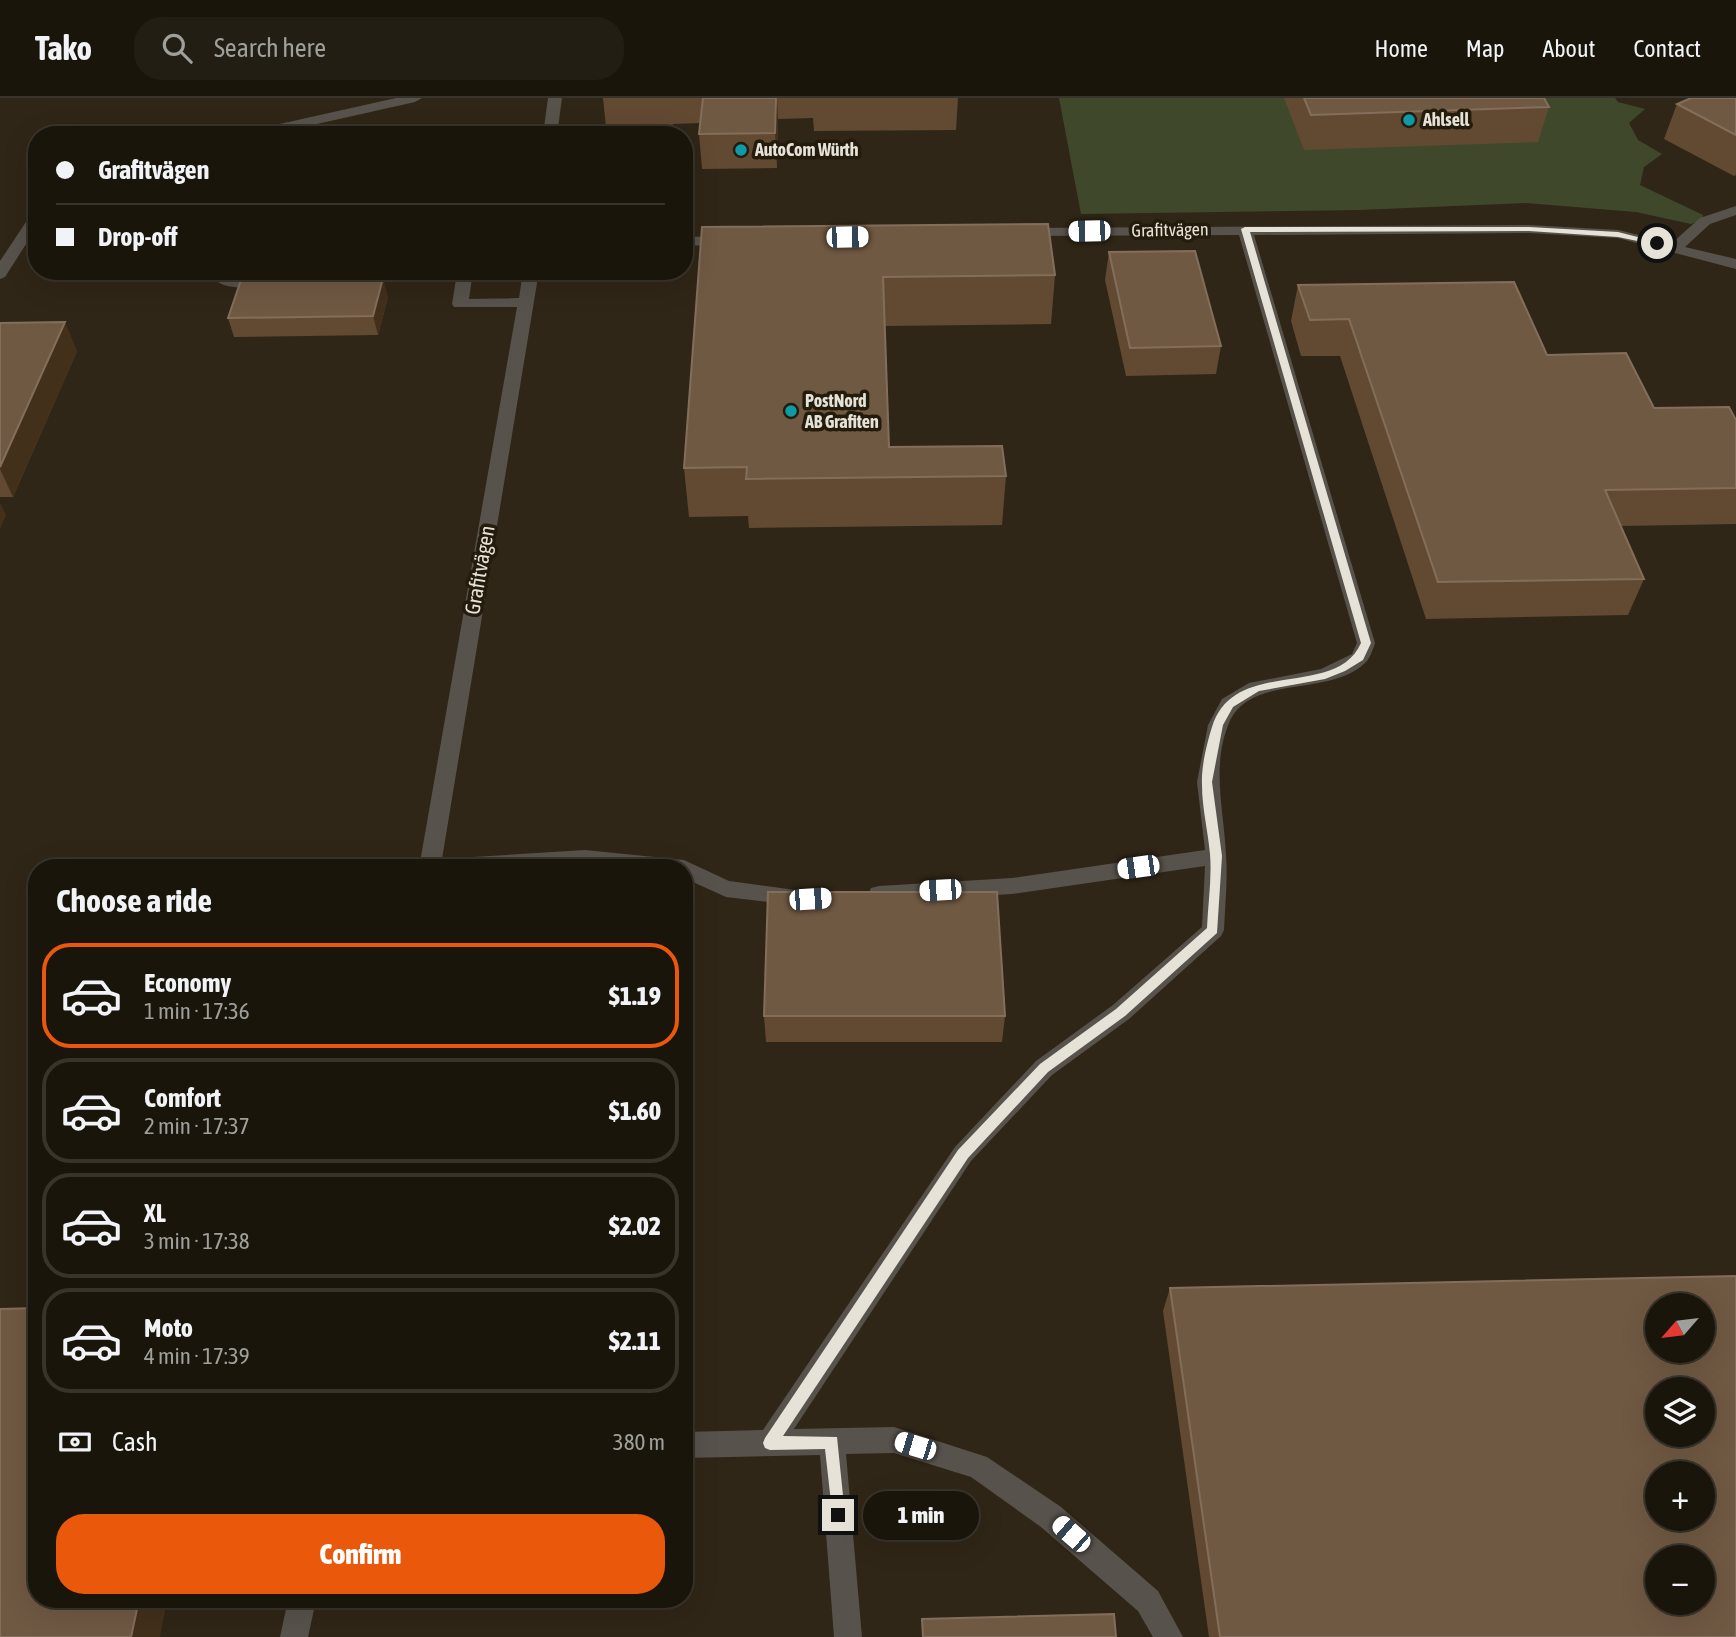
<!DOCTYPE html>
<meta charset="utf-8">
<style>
:root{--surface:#1a150a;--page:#231e13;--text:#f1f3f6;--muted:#9f9f9c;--line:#38342b;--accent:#ea580c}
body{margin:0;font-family:"Asap Condensed",sans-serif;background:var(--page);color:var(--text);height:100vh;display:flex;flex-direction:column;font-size:26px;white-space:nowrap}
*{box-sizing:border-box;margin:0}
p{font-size:23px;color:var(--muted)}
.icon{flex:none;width:38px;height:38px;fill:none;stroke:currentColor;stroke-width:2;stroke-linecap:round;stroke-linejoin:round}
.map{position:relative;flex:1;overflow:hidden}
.details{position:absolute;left:28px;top:761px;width:665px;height:749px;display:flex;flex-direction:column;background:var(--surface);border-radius:28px;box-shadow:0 7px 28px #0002,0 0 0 2px var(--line)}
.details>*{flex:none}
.guide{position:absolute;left:28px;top:28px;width:665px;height:154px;border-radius:28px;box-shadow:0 7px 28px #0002,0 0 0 2px var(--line);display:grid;align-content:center;height:154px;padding:0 28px;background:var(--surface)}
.needle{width:46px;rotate:242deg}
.controls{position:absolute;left:1645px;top:1195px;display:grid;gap:14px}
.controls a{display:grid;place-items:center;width:70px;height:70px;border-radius:50%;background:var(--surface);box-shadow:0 7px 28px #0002,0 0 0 2px var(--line);font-size:35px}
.end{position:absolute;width:32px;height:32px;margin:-16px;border:9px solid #e6e2d8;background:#111;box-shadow:0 0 0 4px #111}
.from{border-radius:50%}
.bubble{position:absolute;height:49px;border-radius:24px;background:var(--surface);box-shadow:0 7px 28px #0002,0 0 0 2px var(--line);font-size:23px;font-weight:800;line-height:49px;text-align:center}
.car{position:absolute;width:21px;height:42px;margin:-21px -10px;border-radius:9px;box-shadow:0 0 5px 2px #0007;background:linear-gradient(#fff 24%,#345 0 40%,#fff 0 76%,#345 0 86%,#fff 0)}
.guide b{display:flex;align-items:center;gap:24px;height:66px;font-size:26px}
.guide b+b{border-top:2px solid var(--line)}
.guide i{width:18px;height:18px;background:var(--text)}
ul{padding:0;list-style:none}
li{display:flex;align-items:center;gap:21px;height:105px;margin:0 14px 10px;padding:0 14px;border:4px solid var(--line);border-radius:28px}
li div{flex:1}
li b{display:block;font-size:26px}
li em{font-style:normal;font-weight:800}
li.current{border-color:var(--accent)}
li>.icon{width:63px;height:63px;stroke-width:1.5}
h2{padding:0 28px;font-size:32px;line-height:84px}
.pay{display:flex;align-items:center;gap:18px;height:77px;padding:0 28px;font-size:26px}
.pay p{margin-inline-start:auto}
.action{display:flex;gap:14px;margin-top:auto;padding:14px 28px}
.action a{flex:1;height:80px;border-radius:28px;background:var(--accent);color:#fff;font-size:28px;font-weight:800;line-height:80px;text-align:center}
header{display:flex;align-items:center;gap:42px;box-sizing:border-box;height:98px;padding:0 35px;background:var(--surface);border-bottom:2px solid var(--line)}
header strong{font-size:33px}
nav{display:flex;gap:38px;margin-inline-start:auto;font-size:24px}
.search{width:490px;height:63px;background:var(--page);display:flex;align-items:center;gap:18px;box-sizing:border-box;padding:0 24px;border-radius:28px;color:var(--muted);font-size:26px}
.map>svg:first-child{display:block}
</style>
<header>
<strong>Tako</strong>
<div class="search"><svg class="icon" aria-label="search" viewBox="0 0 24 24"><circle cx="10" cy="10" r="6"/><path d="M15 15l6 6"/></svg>Search here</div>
<nav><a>Home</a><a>Map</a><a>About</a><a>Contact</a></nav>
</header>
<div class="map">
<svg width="1736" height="1539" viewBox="0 0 1736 1539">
<rect width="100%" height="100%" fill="#231c0d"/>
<path fill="#302617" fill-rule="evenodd" d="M0,0h1736v1539h-1736zM37,37h647v136h-647zM37,770h647v732h-647zM1657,1208h46v45h-46zM1657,1292h46v45h-46zM1657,1376h46v45h-46zM1657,1460h46v45h-46z"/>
<polygon fill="#40482c" points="1059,0 1615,0 1618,4 1645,11 1629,25 1638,42 1662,56 1644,69 1640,87 1703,117 1703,122 1691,126 1636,114 1526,105 1359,112 1081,116"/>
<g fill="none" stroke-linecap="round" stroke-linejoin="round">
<g fill="#58524c" fill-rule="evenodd">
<polygon points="396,0 422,0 415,4 268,37 241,37 248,33"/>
<polygon points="548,0 562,0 557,37 543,37"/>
<path d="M1736,108v9l-26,9 -25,23 51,12v10l-118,-31 -89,-5 -275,2 121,408c-2,6 -5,15 -9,19 -35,36 -116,11 -137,61 -18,43 -5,87 -3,132 2,25 -1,50 -2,75l-3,6 -92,83 -77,56 -81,86 -177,268 100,-2 93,30 74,50 97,84 25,46h-30l-15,-26 -97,-84 -70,-50 -77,-24 -48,1 16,183h-28l-14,-182 -136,3v-26l79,-2 192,-283 81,-86 77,-56 89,-78 3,-61 -193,28 -133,8 -8,-2 -3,-6 3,-6 8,-2 133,-8 193,-28 -8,-68 11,-57 14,-26 27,-16 72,-14 31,-15 5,-11 -118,-408 -217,1 -7,-4 7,-4 507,-3 89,5 54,13 28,-25z"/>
<polygon points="37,114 37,129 5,179 0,181 0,163 32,115"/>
<polygon points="728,138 736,143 733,146 684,148 684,139"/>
<path d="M222,173h16l-3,6 33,-1 8,5c-10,8 -48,9 -58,1z"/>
<polygon points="413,173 473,173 469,201 519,200 523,173 539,173 442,761 585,752 684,762 729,783 803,793 806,799 803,805 795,807 726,799 684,780 684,770 419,770 517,209 454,209 452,206 456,181 325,186 317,181 325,176"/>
<polygon points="288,1502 316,1502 308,1539 280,1539"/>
</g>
</g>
<g fill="#624932">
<polygon points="603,0 958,0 956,32 814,33 813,20 778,21 777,70 702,71 699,36 700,25 673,26 672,29 606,29"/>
<polygon points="1284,0 1544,0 1549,9 1538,44 1304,52"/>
<polygon points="1736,0 1736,77 1734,78 1664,41 1677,6"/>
<polygon points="702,129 1055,177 1051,226 885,228 889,349 1006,378 1002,427 749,430 748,418 689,419 684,370"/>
<polygon points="1109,154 1221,248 1216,276 1126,278 1105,182"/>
<polygon points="1298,187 1547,257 1654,310 1736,322 1736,426 1621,428 1644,481 1628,517 1426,521 1340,258 1301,258 1291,223"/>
<polygon points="388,199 378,237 234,239 228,220"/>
<polygon points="0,225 77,253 13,399 0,399"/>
<polygon points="764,918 1005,918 1002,944 766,944"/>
<polygon points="1170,1190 1736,1539 1209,1539 1163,1213"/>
</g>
<g fill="#43301b">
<polygon points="776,0 777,0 778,21 777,70 775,35"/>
<polygon points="383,180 388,199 378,237 373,218"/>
<polygon points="65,224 77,253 13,399 0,371 0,369"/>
<polygon points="0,405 6,417 0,431"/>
<polygon points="139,1502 167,1502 160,1539 131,1539"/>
</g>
<g fill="#705943" stroke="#836e5b" stroke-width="2" fill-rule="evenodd">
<polygon points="703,0 776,0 775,35 699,36"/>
<polygon points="1304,0 1544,0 1549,9 1311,17"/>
<polygon points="1691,0 1736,0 1736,37 1677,6"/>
<polygon points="414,34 449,34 448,37 414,37"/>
<polygon points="1048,126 1055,177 883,179 889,349 1002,348 1006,378 746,381 747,369 684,370 702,129"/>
<polygon points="1195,153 1221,248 1130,250 1109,154"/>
<polygon points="383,180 373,218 228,220 241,182"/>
<polygon points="1514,184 1547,257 1626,255 1654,310 1729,309 1736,322 1736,390 1605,392 1644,481 1438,484 1349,221 1310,222 1298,187"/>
<polygon points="65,224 0,369 0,225"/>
<polygon points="768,794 997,794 1005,918 764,918"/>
<path d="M1736,1178v361h-516l-50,-349zM1657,1208h46v45h-46zM1657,1292h46v45h-46zM1657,1376h46v45h-46zM1657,1460h46v45h-46z"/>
<polygon points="37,1210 37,1502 139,1502 131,1539 0,1539 0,1211"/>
<polygon points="1114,1516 1116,1539 923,1539 922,1521"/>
</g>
<path fill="#e6e2d8" d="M1529,129l89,5 43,11 -4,2 -39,-8 -89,-6 -279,1 121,411 -8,17 -18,11 -20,8 -66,12 -26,16 -10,18 -11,57 10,74 -5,77 -92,83 -77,56 -80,86 -185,278 54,1 8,78 -2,5 -5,2 -5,-2 -8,-71 -55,1 -5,-2 -2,-5 2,-5 193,-288 82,-86 76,-55 91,-81c1,-24 5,-50 3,-74 -2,-23 -8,-46 -8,-69 -1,-18 5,-42 10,-58 22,-71 124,-27 149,-84l-120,-414 4,-2z"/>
<g fill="#0f9aa8" stroke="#231c0d" stroke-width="2.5">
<circle cx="1409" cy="22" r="7"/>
<circle cx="741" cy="52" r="7"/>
<circle cx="791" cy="313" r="7"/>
</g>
<g text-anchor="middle" stroke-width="7" stroke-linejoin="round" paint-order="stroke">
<g font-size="18" font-weight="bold" fill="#e6e2d8" stroke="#231c0d" text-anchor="start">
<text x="1423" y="28">Ahlsell</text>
<text x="755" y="58">AutoCom Würth</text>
<text x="805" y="309">PostNord<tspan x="805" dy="21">AB Grafiten</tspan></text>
</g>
<g font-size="18" fill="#e6e2d8" stroke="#231c0d">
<text transform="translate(1170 132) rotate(-1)" y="6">Grafitvägen</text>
</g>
<g font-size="21" fill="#e6e2d8" stroke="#231c0d">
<text transform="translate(480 472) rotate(-80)" y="7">Grafitvägen</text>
</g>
</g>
</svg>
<div class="controls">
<a><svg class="needle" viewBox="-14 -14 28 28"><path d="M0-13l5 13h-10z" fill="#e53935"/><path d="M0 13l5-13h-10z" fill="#9f9f9c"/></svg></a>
<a><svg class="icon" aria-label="layers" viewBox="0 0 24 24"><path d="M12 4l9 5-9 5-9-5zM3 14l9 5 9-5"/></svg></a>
<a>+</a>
<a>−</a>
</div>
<i class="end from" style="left:1657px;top:145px"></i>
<i class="end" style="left:838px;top:1417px"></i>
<div class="bubble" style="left:863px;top:1393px;width:116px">1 min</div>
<i class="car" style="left:1089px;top:133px;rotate:269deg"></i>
<i class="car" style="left:847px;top:139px;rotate:89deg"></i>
<i class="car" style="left:1138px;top:769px;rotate:262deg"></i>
<i class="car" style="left:940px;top:792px;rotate:267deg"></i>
<i class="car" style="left:810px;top:801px;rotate:86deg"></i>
<i class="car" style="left:915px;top:1348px;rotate:287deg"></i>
<i class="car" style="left:1071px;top:1436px;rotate:311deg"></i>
<div class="guide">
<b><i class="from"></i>Grafitvägen</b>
<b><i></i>Drop-off</b>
</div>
<section class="details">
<h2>Choose a ride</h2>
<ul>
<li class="current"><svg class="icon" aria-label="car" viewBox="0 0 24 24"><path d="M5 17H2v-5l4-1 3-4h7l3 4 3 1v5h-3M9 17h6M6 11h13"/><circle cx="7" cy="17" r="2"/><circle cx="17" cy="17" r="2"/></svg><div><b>Economy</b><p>1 min · 17:36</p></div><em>$1.19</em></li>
<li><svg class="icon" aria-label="car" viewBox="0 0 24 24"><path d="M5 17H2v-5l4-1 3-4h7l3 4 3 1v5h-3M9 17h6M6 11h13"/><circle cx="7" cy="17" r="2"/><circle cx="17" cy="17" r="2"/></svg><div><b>Comfort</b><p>2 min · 17:37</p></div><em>$1.60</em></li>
<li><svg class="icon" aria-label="car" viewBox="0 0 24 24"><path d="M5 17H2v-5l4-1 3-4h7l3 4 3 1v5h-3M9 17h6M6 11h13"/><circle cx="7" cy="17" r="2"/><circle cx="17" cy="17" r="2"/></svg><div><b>XL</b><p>3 min · 17:38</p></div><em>$2.02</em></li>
<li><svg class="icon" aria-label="car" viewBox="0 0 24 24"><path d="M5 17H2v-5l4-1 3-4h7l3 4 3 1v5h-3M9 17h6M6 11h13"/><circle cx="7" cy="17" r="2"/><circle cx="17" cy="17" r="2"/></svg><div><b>Moto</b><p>4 min · 17:39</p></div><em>$2.11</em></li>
</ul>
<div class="pay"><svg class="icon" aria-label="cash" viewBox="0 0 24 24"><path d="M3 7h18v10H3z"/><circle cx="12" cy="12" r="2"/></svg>Cash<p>380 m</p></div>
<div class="action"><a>Confirm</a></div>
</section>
</div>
